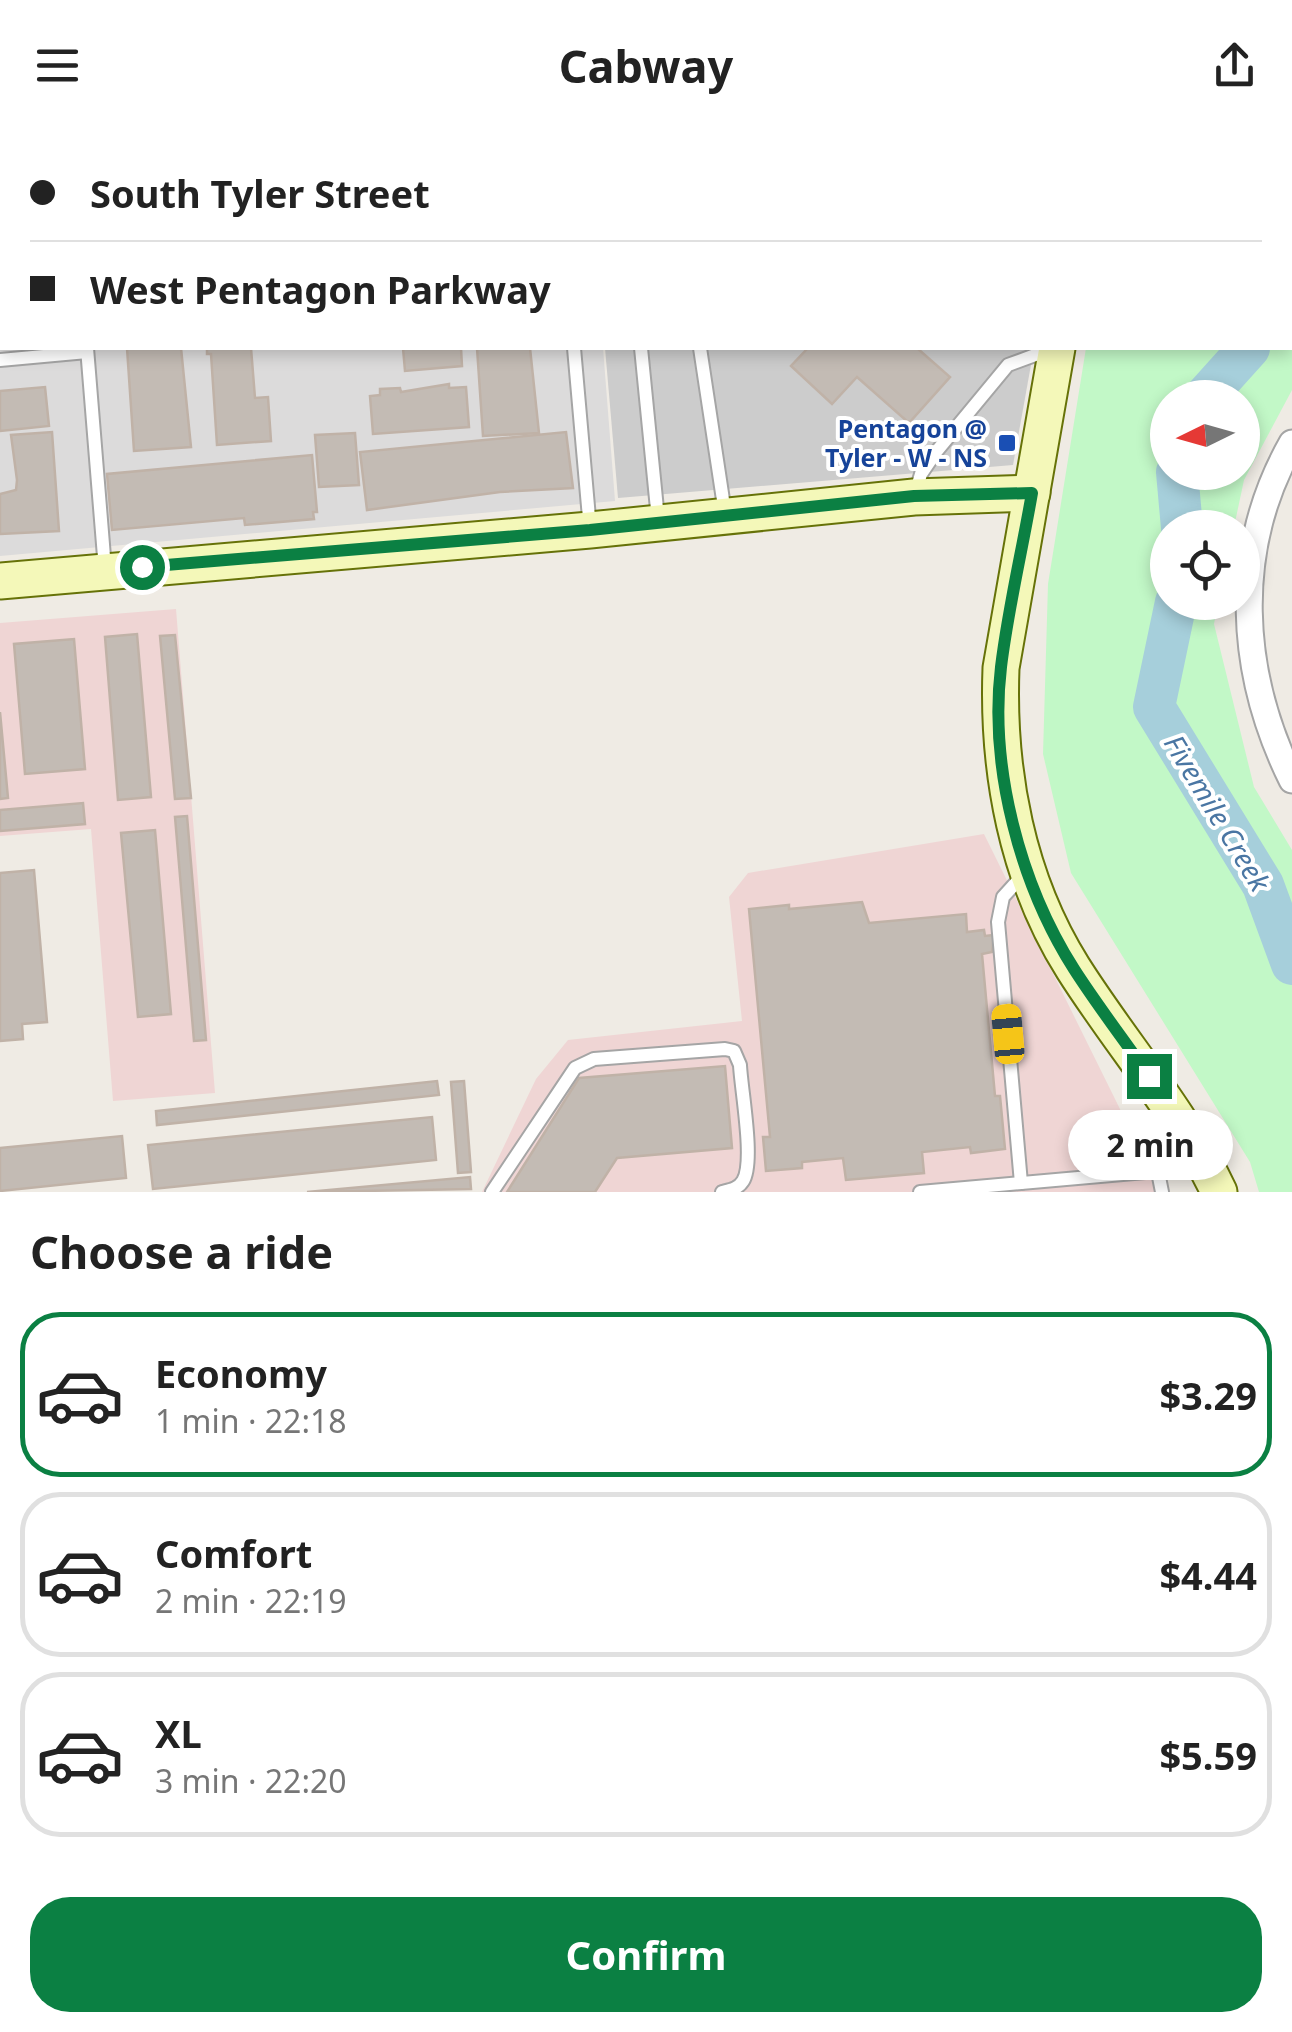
<!DOCTYPE html>
<meta charset="utf-8">
<style>
:root{--surface:#fff;--page:#f6f6f6;--text:#222;--muted:#767676;--line:#e0e0e0;--accent:#0b8043}
body{margin:0;font-family:"Noto Sans",sans-serif;background:var(--page);color:var(--text);height:100vh;display:flex;flex-direction:column;font-size:38px;white-space:nowrap}
*{box-sizing:border-box;margin:0}
p{font-size:32px;color:var(--muted)}
.icon{flex:none;width:55px;height:55px;fill:none;stroke:currentColor;stroke-width:2;stroke-linecap:round;stroke-linejoin:round}
.map{position:relative;height:1062px;overflow:hidden}
.drawer{display:flex;flex-direction:column;background:var(--surface);flex:1}
.drawer>*{flex:none}
.hud{position:absolute;left:0px;top:0px;width:1292px;height:220px;box-shadow:0 5px 15px #0003;display:grid;align-content:center;height:220px;padding:0 30px;background:var(--surface)}
.needle{width:65px;rotate:265deg}
.fabs{position:absolute;left:1150px;top:250px;display:grid;gap:20px}
.fabs a{display:grid;place-items:center;width:110px;height:110px;border-radius:50%;background:var(--surface);box-shadow:0 5px 15px #0003;font-size:50px}
.end{position:absolute;width:45px;height:45px;margin:-22px;border:12px solid #0b8043;background:#fff;box-shadow:0 0 0 5px #fff}
.from{border-radius:50%}
.bubble{position:absolute;height:70px;border-radius:35px;background:var(--surface);box-shadow:0 5px 15px #0003;font-size:32px;font-weight:700;line-height:70px;text-align:center}
.car{position:absolute;width:30px;height:60px;margin:-30px -15px;border-radius:12px;box-shadow:0 0 8px 2px #0007;background:linear-gradient(#f5c518 24%,#345 0 40%,#f5c518 0 76%,#345 0 86%,#f5c518 0)}
.hud b{display:flex;align-items:center;gap:35px;height:95px;font-size:38px}
.hud b+b{border-top:2px solid var(--line)}
.hud i{width:25px;height:25px;background:var(--text)}
ul{padding:0;list-style:none}
li{display:flex;align-items:center;gap:30px;height:165px;margin:0 20px 15px;padding:0 10px;border:5px solid var(--line);border-radius:40px}
li div{flex:1}
li b{display:block;font-size:38px}
li em{font-style:normal;font-weight:700}
li.on{border-color:var(--accent)}
li>.icon{width:90px;height:90px;stroke-width:1.5}
h2{padding:0 30px;font-size:45px;line-height:120px}
.action{display:flex;gap:20px;margin-top:auto;padding:20px 30px}
.action a{flex:1;height:115px;border-radius:40px;background:var(--accent);color:#fff;font-size:40px;font-weight:700;line-height:115px;text-align:center}
header{display:flex;justify-content:space-between;align-items:center;height:130px;padding:0 30px;background:var(--surface);font-size:45px;font-weight:700}
.map>svg:first-child{display:block}
</style>
<header><svg class="icon" aria-label="menu" viewBox="0 0 24 24"><path d="M4 6h16M4 12h16M4 18h16"/></svg>Cabway<svg class="icon" aria-label="share" viewBox="0 0 24 24"><path d="M12 15V3M7 8l5-5 5 5M5 13v7h14v-7"/></svg></header>
<div class="map">
<svg width="1292" height="1062" viewBox="0 0 1292 1062">
<rect width="100%" height="100%" fill="#efebe4"/>
<polygon fill="#dcdbdb" points="0,0 586,0 587,2 2,2 2,218 603,218 615,371 0,426"/>
<g fill="#efd5d4">
<polygon points="176,479 215,963 113,971 91,699 0,706 0,493"/>
<polygon points="984,704 1161,1062 482,1062 536,949 568,910 742,891 729,767 748,743"/>
</g>
<g fill="#ccc">
<polygon points="585,0 1072,0 1072,2"/>
<polygon points="605,218 1034,218 1013,335 618,368"/>
</g>
<path fill="#c2f8c7" fill-rule="evenodd" d="M1121,0h171v260l-48,90 -10,47 -66,1v74l50,1 -4,21 40,163 38,63v342h-33l-9,-30 -179,-289 -28,-119 5,-170 38,-236h204v-216h-170zM1168,268h74v74h-74z"/>
<g fill="none" stroke-linecap="round" stroke-linejoin="round">
<g stroke="#a6cfdb" stroke-width="42">
<polyline points="1290,122 1292,114"/>
<polyline points="1204,268 1249,218"/>
<polyline points="1177,342 1182,398"/>
<polyline points="1176,472 1154,577 1263,755 1292,834"/>
</g>
</g>
<g fill="#c3bbb4" stroke="#c0b2a7" stroke-width="2.5">
<polygon points="0,57 2,57 0,193"/>
<polygon points="127,218 181,218 191,317 134,321"/>
<polygon points="207,218 257,218 251,218 255,268 268,267 271,311 217,315 211,224 207,224"/>
<polygon points="403,218 461,218 462,236 405,241"/>
<polygon points="477,218 530,218 539,303 483,306"/>
<polygon points="808,218 917,218 950,247 909,293 857,247 832,274 791,236"/>
<polygon points="449,254 449,258 466,257 469,297 373,304 370,266 380,265 380,259 400,258 401,262"/>
<polygon points="45,257 49,296 0,301 0,261"/>
<polygon points="52,302 59,401 0,404 0,364 16,360 17,350 11,305"/>
<polygon points="566,302 573,358 500,362 367,380 360,322"/>
<polygon points="355,303 359,355 319,357 315,305"/>
<polygon points="312,325 317,382 313,382 314,389 245,395 244,388 112,400 107,344"/>
<polygon points="137,504 151,667 118,670 105,507"/>
<polygon points="175,505 191,668 175,669 160,506"/>
<polygon points="74,509 85,639 25,644 14,514"/>
<polygon points="0,582 8,668 0,669"/>
<polygon points="83,673 85,694 0,701 0,680"/>
<polygon points="187,686 206,910 194,911 175,687"/>
<polygon points="155,700 171,884 138,887 121,703"/>
<polygon points="34,740 47,892 22,894 23,909 0,911 0,743"/>
<polygon points="862,772 869,793 966,784 967,802 984,800 985,806 994,805 992,822 982,824 995,966 1000,966 1005,1019 971,1023 970,1017 922,1022 924,1043 846,1050 843,1028 802,1032 802,1038 766,1041 763,1007 770,1007 749,779 789,775 789,779"/>
<polygon points="725,936 732,1018 617,1028 595,1062 507,1062 579,948"/>
<polygon points="437,951 439,965 157,995 156,981"/>
<polygon points="464,951 471,1042 458,1043 451,952"/>
<polygon points="432,987 436,1030 153,1059 148,1015"/>
<polygon points="122,1006 126,1048 0,1061 0,1018"/>
<polygon points="470,1047 471,1059 307,1062"/>
</g>
<g fill="none" stroke-linecap="round" stroke-linejoin="round">
<g stroke="#a5a5a5" stroke-width="16">
<g id="lane">
<polyline points="554,0 555,2"/>
<polyline points="228,2 257,0"/>
<polyline points="0,23 2,22"/>
<polyline points="87,218 105,439"/>
<polyline points="574,218 590,399"/>
<polyline points="641,218 658,389"/>
<polyline points="700,218 725,383"/>
<polyline points="0,230 87,222"/>
<polyline points="915,364 921,344 936,322 1008,235 1054,218"/>
<polyline points="1158,1042 1162,1062"/>
<polyline points="1021,1053 998,792 1003,767 1023,745"/>
<path d="M492,1062l83,-124 19,-9 131,-10 9,2 6,14c1,24 15,97 3,116 -5,8 -13,9 -21,11"/>
<polyline points="920,1062 1202,1037"/>
</g>
</g>
<g stroke="#a5a5a5" stroke-width="29">
<path id="street" d="M1292,313c-61,107 -53,230 0,337"/>
</g>
<g stroke="#667208" stroke-width="39">
<g id="secondary">
<polyline points="1095,2 1096,0"/>
<path d="M1057,218l-56,320c-4,104 16,211 72,300 48,76 108,143 146,224"/>
<polyline points="0,451 590,400 914,367 1032,363"/>
</g>
</g>
<use href="#lane" stroke="#fff" stroke-width="12"/>
<use href="#street" stroke="#fff" stroke-width="25"/>
<use href="#secondary" stroke="#f4f8b9" stroke-width="35"/>
</g>
<g fill="none" stroke-linecap="round" stroke-linejoin="round">
<path stroke="#0b8043" stroke-width="12" d="M142,437l448,-37 324,-34 118,-3c-10,58 -24,116 -31,174 -12,100 19,217 73,302 23,36 50,71 75,107"/>
</g>
<rect fill="#1a4fb4" stroke="#fff" stroke-width="4" x="997" y="303" width="20" height="20" rx="5"/>
<g text-anchor="middle" stroke-width="8" stroke-linejoin="round" paint-order="stroke">
<g font-size="25" font-weight="bold" fill="#164399" stroke="#fff" text-anchor="end">
<text x="987" y="308">Pentagon @<tspan x="987" dy="29">Tyler - W - NS</tspan></text>
</g>
<g font-size="28" font-style="italic" fill="#4a76a3" stroke="#fff">
<text transform="translate(1217 683) rotate(59)" y="10">Fivemile Creek</text>
</g>
</g>
</svg>
<div class="fabs">
<a><svg class="needle" viewBox="-14 -14 28 28"><path d="M0-13l5 13h-10z" fill="#e53935"/><path d="M0 13l5-13h-10z" fill="#767676"/></svg></a>
<a><svg class="icon" aria-label="locate" viewBox="0 0 24 24"><circle cx="12" cy="12" r="6"/><path d="M12 2v4M12 18v4M2 12h4M18 12h4"/></svg></a>
</div>
<i class="end from" style="left:142px;top:437px"></i>
<i class="end" style="left:1149px;top:946px"></i>
<div class="bubble" style="left:1068px;top:980px;width:165px">2 min</div>
<i class="car" style="left:1008px;top:904px;rotate:355deg"></i>
<div class="hud">
<b><i class="from"></i>South Tyler Street</b>
<b><i></i>West Pentagon Parkway</b>
</div>
</div>
<section class="drawer">
<h2>Choose a ride</h2>
<ul>
<li class="on"><svg class="icon" aria-label="car" viewBox="0 0 24 24"><path d="M5 17H2v-5l4-1 3-4h7l3 4 3 1v5h-3M9 17h6M6 11h13"/><circle cx="7" cy="17" r="2"/><circle cx="17" cy="17" r="2"/></svg><div><b>Economy</b><p>1 min · 22:18</p></div><em>$3.29</em></li>
<li><svg class="icon" aria-label="car" viewBox="0 0 24 24"><path d="M5 17H2v-5l4-1 3-4h7l3 4 3 1v5h-3M9 17h6M6 11h13"/><circle cx="7" cy="17" r="2"/><circle cx="17" cy="17" r="2"/></svg><div><b>Comfort</b><p>2 min · 22:19</p></div><em>$4.44</em></li>
<li><svg class="icon" aria-label="car" viewBox="0 0 24 24"><path d="M5 17H2v-5l4-1 3-4h7l3 4 3 1v5h-3M9 17h6M6 11h13"/><circle cx="7" cy="17" r="2"/><circle cx="17" cy="17" r="2"/></svg><div><b>XL</b><p>3 min · 22:20</p></div><em>$5.59</em></li>
</ul>
<div class="action"><a>Confirm</a></div>
</section>
